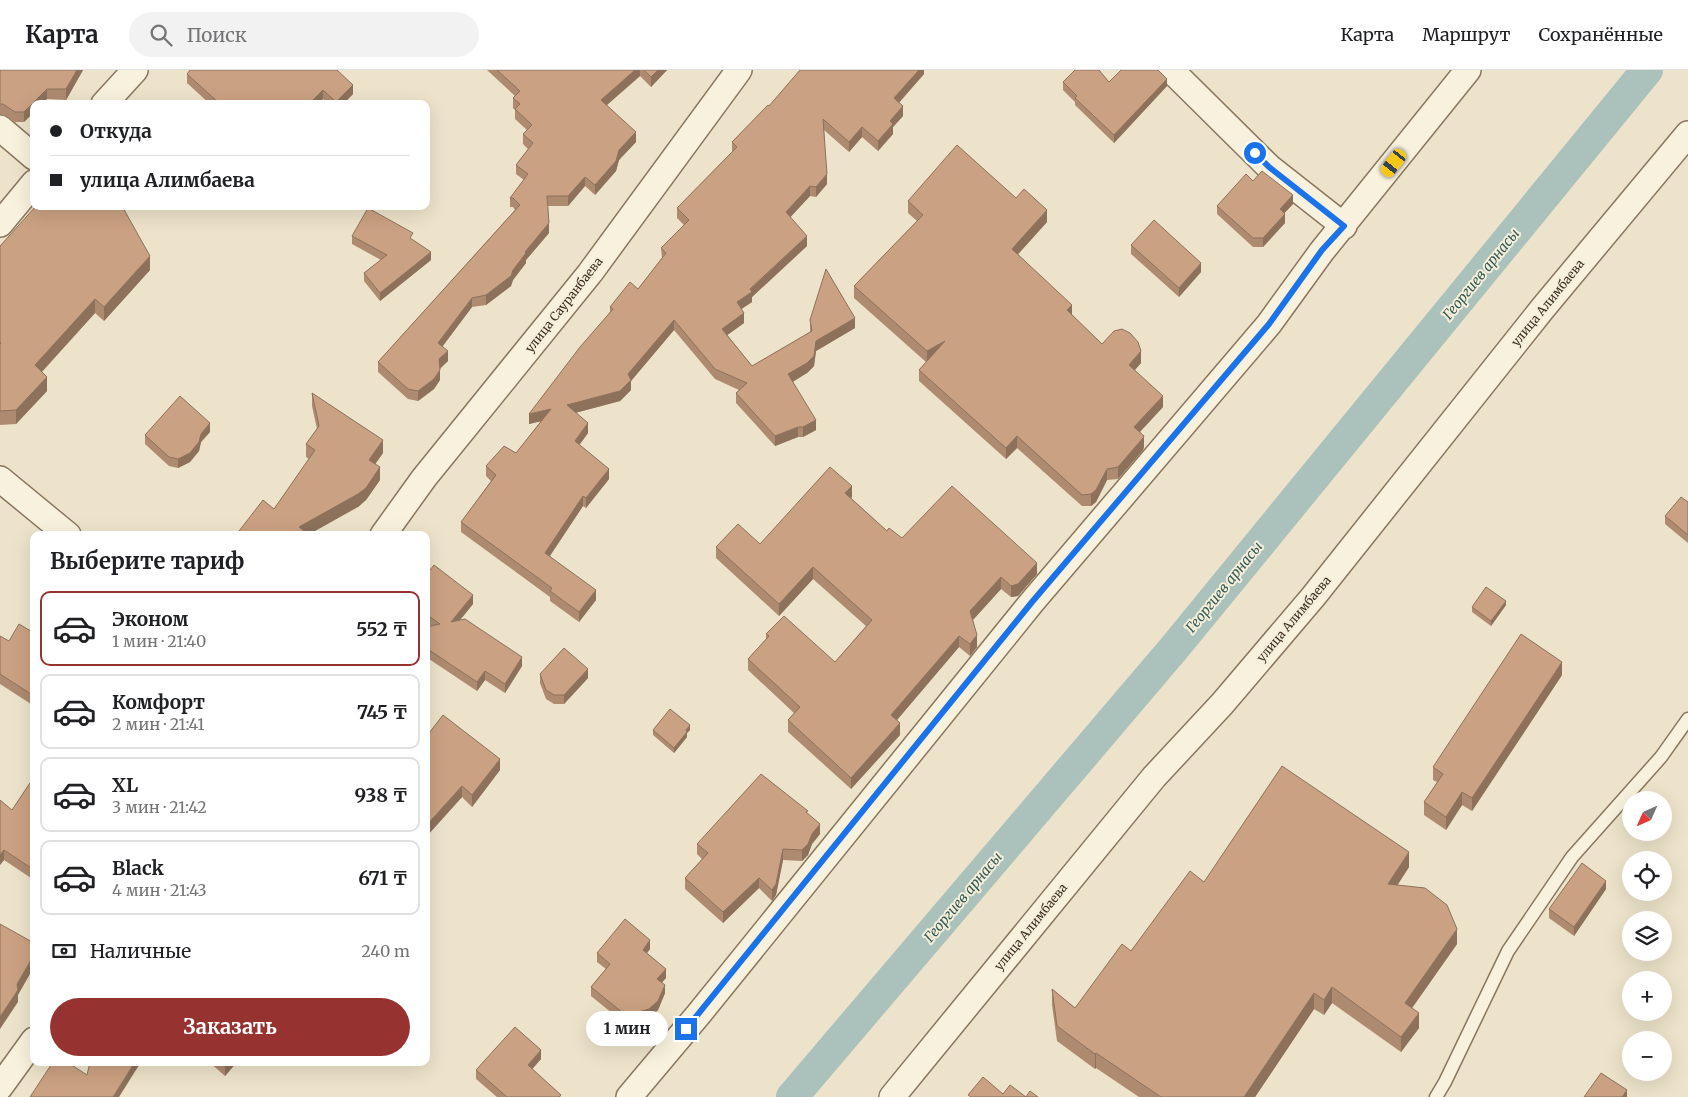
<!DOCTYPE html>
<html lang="ru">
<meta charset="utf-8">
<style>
:root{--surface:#fff;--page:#f2f2f2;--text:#202124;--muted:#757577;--line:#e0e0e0;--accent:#963331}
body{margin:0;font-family:Merriweather,serif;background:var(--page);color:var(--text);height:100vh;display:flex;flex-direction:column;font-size:19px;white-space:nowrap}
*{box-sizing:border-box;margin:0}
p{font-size:16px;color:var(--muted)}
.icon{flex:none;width:28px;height:28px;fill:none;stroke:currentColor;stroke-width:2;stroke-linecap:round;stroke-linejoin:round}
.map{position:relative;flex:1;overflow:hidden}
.drawer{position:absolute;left:30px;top:461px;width:400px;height:535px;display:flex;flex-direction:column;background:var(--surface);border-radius:10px;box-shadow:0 5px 20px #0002}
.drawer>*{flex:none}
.hud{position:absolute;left:30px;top:30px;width:400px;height:110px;border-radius:10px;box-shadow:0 5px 20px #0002;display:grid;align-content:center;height:110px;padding:0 20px;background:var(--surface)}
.needle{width:32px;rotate:225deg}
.buttons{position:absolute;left:1622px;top:721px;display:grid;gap:10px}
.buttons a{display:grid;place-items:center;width:50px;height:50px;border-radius:50%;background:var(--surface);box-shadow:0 5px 20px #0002;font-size:25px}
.end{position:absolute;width:22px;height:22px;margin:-11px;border:6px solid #1a73e8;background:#fff;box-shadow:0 0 0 2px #fff}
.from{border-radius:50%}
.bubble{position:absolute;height:35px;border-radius:18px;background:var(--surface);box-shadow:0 5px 20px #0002;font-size:16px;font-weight:700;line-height:35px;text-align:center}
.car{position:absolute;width:15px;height:30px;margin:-15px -8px;border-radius:6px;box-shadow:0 0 4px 1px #0007;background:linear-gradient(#f5c518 24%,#345 0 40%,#f5c518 0 76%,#345 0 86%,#f5c518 0)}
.hud b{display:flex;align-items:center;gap:18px;height:48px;font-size:19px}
.hud b+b{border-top:1px solid var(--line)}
.hud i{width:12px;height:12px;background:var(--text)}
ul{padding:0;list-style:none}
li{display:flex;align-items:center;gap:15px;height:75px;margin:0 10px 8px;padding:0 10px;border:2px solid var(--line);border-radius:10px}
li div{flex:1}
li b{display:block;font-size:19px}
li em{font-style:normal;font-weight:700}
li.on{border-color:var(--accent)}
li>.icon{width:45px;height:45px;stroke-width:1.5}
h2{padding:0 20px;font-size:22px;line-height:60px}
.pay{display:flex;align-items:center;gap:12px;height:55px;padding:0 20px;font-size:19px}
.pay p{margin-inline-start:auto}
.action{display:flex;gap:10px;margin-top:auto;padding:10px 20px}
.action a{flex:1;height:58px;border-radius:30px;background:var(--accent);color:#fff;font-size:20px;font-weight:700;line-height:58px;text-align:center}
header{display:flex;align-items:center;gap:30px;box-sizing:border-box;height:70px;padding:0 25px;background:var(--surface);border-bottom:1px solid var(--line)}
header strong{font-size:24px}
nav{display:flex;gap:28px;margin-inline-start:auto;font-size:18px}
.search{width:350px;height:45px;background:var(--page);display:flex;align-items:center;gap:12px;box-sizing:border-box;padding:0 18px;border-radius:28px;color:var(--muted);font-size:19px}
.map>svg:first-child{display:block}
</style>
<header>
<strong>Карта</strong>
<div class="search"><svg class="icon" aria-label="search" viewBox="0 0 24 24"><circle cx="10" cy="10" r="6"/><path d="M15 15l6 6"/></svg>Поиск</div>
<nav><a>Карта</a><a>Маршрут</a><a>Сохранённые</a></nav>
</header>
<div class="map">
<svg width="1688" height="1027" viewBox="0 0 1688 1027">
<rect width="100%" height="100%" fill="#ede3ca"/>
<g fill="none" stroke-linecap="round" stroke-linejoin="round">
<polyline stroke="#aac2bb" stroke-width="32" points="792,1027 1175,577 1647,0"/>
<g stroke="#89765f" stroke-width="15">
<polyline id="service" points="1436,1027 1445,1012 1508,881 1572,787 1661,687 1688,649"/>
</g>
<g stroke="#89765f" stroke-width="28">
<g id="minor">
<polyline points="1171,0 1269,97 1344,156"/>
<polyline points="104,34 135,0"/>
<polyline points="0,58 34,87"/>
<polyline points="0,154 34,113"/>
<polyline points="0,409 68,465"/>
<polyline points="383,465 424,408 590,203 739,0"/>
<polyline points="0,1017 34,970"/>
<polyline points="629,1027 698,945 1032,532 1269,254 1322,181 1468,0"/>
<polyline points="892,1027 1154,707 1222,634 1313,527 1543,238 1688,64"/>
</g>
</g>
<use href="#service" stroke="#f8f1dd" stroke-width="12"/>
<use href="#minor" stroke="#f8f1dd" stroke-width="25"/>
</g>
<g fill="#ae8a70">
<polygon points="0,0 83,0 66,30 47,29 34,34 34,42 24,52 15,52 3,44 0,44"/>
<polygon points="487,0 667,0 651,17 640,6 607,35 636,72 619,90 616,101 595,125 585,116 568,136 548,136 549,163 526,190 526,193 513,210 511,216 486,235 472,237 443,276 448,291 440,299 440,310 434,319 418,331 408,329 378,302 378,292 515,140 513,137 510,137 510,128 524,110 516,104 516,95 528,79 523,74 523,64 527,60 515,49 515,40 513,38 513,28 515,26"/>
<polygon points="924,0 924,4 899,33 903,46 893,57 893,64 878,81 862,67 849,82 824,60 827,114 816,127 810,126 790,147 807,176 752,227 752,232 741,239 744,253 727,265 752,296 810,262 810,250 855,258 816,281 814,296 807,303 793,312 816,360 803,367 798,367 775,376 736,333 736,323 739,320 715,309 674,260 631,311 631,320 620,331 575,343 588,363 579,375 609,409 586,438 583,436 550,486 596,530 579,552 550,531 550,527 461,462 461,452 491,411 486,406 486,396 516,383 541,351 529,354 610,242 610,237 638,219 662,188 661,178 684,155 677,148 677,138 732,82 732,72 769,36"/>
<polygon points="187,4 353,24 343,34 329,34 323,29 318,34 210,34 187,13"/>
<polygon points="1063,12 1109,12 1167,16 1114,73 1075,35 1075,32 1063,20"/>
<polygon points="1253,111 1293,134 1284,143 1285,153 1263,177 1253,177 1217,144 1217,136"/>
<polygon points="1016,128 1047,152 1018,184 1072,245 1102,274 1141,293 1135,300 1163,337 1140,362 1144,377 1143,380 1118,409 1107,410 1096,432 1091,436 1082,436 1017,378 1006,389 919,311 919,300 926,292 854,228 854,216 917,151 908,143 908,131"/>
<polygon points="352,166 413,170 431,190 380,231 364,211 364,203 381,190 352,174"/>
<polygon points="1131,175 1201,202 1179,227 1131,184"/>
<polygon points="0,176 150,200 104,251 95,243 42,302 47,321 16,354 0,355"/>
<polygon points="312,323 383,383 375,394 380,410 366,430 358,437 274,439 309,389 306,387 306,374 317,359 312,336"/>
<polygon points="210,362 201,372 199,381 190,392 178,398 169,396 145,374 145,365"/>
<polygon points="852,427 851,428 887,461 902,468 1037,504 1018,526 1011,527 1001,519 973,550 977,577 970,586 959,577 897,650 900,665 851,719 788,662 788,650 794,643 748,600 748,589 766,569 766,564 835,592 866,556 813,509 779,546 716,488 716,477 760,474"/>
<polygon points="1688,432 1688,473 1665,454 1665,446"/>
<polygon points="426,505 473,534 460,550 522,596 505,623 485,610 477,621 426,587 426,557 431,556 426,552"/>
<polygon points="1506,535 1491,556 1472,542 1472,537"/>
<polygon points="34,563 34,636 0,614 0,566 9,571"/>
<polygon points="540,604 588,608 564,634 554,634 546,629 540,613"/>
<polygon points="1562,605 1472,741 1462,735 1446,760 1424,745 1424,732 1437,712 1433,710 1433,697"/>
<polygon points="653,660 690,660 687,663 687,667 674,683 653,665"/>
<polygon points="426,667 500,700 472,737 462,727 426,767"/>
<polygon points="34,707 34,810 4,790 0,795 12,740"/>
<polygon points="808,744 820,764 812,774 808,785 802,791 783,790 776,825 772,831 759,818 723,853 685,819 685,808 702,789 697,784 697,774"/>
<polygon points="1409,797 1397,815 1457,874 1412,938 1419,958 1401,982 1332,933 1324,945 1314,939 1255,1027 1139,1027 1096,998 1095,999 1057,971 1052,935 1052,919 1075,938 1131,881 1204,812"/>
<polygon points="1606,819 1574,866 1549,848 1549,839"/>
<polygon points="650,879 647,883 666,908 662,912 665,923 658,940 649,948 632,953 623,952 591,926 591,917 606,899 597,892 597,883"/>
<polygon points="541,989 532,999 561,1027 497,1027 476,1009 476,1000"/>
<polygon points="209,992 237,992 225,1006"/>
</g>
<g fill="#8d715b">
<polygon points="77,0 83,0 66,30 66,19"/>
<polygon points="635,0 640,0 640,6 601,40 601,30"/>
<polygon points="658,0 667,0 651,17 651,7"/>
<polygon points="919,0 924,0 924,4 894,38 894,28"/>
<polygon points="1167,9 1167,16 1114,73 1114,65"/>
<polygon points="353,15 353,24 343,34 336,34 336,32"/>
<polygon points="47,19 47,29 42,34 34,34 34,42 24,52 24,42"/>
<polygon points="323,20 323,29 318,34 309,34"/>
<polygon points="903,36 903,46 893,57 893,64 878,81 878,71 890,51"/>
<polygon points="862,57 862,67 849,82 849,72"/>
<polygon points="636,62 636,72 619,90 616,101 595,125 595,115 619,80"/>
<polygon points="827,104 827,114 816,127 816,117"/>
<polygon points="585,107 585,116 568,136 568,126"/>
<polygon points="810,116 810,126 786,152 786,142"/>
<polygon points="1293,125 1293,134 1280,148 1280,139"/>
<polygon points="1047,140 1047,152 1012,191 1012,179"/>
<polygon points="1285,144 1285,153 1263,177 1263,168"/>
<polygon points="549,153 549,163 526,190 526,193 513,210 511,216 486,235 486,225 513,200 525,182"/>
<polygon points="807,166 807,176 752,227 752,232 737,242 737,232"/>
<polygon points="431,182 431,190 380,231 380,223"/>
<polygon points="150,186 150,200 104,251 104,237"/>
<polygon points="1201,193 1201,202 1179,227 1179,218"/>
<polygon points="472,228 472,237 438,282 438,273"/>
<polygon points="95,229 95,243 35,309 35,295"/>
<polygon points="1072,235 1072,247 1067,240"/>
<polygon points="744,243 744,253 722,269 722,259"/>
<polygon points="855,248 855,258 816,281 814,296 807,303 788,314 788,304 816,271"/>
<polygon points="674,250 674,260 631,311 631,320 620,331 567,345 567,335 628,304"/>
<polygon points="945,271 927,293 927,281"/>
<polygon points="448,281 448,291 439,299 439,289"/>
<polygon points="1141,281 1141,293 1129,306 1129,295"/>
<polygon points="440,300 440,310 434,319 418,331 418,321"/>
<polygon points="47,307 47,321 16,354 16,340"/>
<polygon points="1163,326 1163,337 1134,368 1134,357"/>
<polygon points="551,339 551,349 529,354 529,344"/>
<polygon points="816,350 816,360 803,367 803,357"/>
<polygon points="210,353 210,362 201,372 199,381 190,392 178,398 178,389"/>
<polygon points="588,353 588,363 575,381 575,371"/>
<polygon points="798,357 798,367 775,376 775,366"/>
<polygon points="1017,366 1017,378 1006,389 1006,378"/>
<polygon points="1144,366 1144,377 1143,380 1118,409 1118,397"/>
<polygon points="383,370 383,383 369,403 369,390"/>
<polygon points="380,397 380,410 366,430 358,437 308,465 299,457"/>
<polygon points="609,399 609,409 586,438 586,428"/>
<polygon points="1107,399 1107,410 1096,432 1091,436 1091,424"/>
<polygon points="852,416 852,427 845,434 845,423"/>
<polygon points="583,426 583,436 545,493 545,483"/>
<polygon points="1037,493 1037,504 1018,526 1011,527 1011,516"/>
<polygon points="813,497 813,509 779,546 779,534"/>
<polygon points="1001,507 1001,519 970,553 970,541"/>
<polygon points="596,520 596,530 579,552 579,542"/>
<polygon points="473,525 473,534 451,561 451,552"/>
<polygon points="1506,531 1506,535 1491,556 1491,551"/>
<polygon points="977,565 977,577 970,586 970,574"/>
<polygon points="959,566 959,577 891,657 891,645"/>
<polygon points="522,587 522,596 505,623 505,614"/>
<polygon points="1562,592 1562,605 1472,741 1472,728"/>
<polygon points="588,599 588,608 564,634 564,625"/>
<polygon points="485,601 485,610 477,621 477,612"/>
<polygon points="900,653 900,665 851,719 851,708"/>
<polygon points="690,655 690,660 687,663 687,667 674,683 674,678 686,660"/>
<polygon points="500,689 500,700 472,737 472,725"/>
<polygon points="462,716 462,727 426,767 426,756"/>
<polygon points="1462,722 1462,735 1446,760 1446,747"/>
<polygon points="820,754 820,764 812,774 808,785 802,791 802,780 812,764"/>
<polygon points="783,779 783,790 776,825 772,831 772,820"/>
<polygon points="4,780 4,790 0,795 0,785"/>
<polygon points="1409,782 1409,797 1388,830 1388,814"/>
<polygon points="759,808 759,818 723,853 723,842"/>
<polygon points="1606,811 1606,819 1574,866 1574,857"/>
<polygon points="1457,859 1457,874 1405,948 1405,933"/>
<polygon points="650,870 650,879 643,888 643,880"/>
<polygon points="34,885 34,897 18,925 18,932 0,959 0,947 17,914"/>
<polygon points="666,899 666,908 657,918 657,909"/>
<polygon points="665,915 665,923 658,940 649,948 632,953 632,944"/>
<polygon points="1332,917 1332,933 1324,945 1324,930"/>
<polygon points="1314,923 1314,939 1255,1027 1244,1027"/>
<polygon points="1419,943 1419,958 1401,982 1401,967"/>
<polygon points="541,980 541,989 528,1004 528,995"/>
<polygon points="1096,983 1096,998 1095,999 1095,984"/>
<polygon points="135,992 141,992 119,1027 113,1027"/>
<polygon points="229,992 237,992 225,1006 225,996"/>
<polygon points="1627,1020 1627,1027 1622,1027"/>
</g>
<g fill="#caa182" stroke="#8d715b">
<polygon points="0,0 77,0 66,19 47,19 24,42 15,42 3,34 0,34"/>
<polygon points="190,0 337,0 353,15 336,32 323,20 309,34 225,34 219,33 187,4"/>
<polygon points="497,0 635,0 601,30 636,62 619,80 616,91 595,115 585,107 568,126 547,126 549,153 525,182 526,183 513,200 511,206 486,225 472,228 438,273 448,281 439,289 440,300 434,309 418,321 408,319 378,292 520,135 513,128 510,128 528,104 516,95 533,73 523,64 532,55 515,39 520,34 513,28 520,21"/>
<polygon points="644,0 658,0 651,7"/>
<polygon points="800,0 919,0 894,28 903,36 890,51 893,54 878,71 862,57 849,72 823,49 827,104 816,117 810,116 786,142 807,166 750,219 752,222 737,232 744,243 722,259 752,296 812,261 810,250 826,199 855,248 816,271 814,286 807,293 788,304 816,350 803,357 798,357 775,366 736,323 747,313 715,299 674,250 628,304 631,310 620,321 567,335 588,353 575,371 609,399 586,428 583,426 545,483 596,520 579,542 550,521 552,518 461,452 496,405 486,396 504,376 516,383 551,339 529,344 580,277 613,239 610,237 630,212 638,219 666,183 661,178 689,150 677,138 737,77 732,72 768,35 769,36"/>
<polygon points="1075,0 1099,0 1109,12 1121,0 1158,0 1167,9 1114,65 1075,28 1077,26 1063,12"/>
<polygon points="957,75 1016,128 1024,119 1047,140 1012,179 1072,235 1067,240 1102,274 1114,261 1122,259 1130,263 1138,272 1141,281 1129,295 1163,326 1134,357 1144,366 1143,368 1118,397 1107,399 1096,420 1091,424 1082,425 1017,366 1006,378 919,300 945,271 927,281 854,216 923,145 908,131"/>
<polygon points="1262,101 1293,125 1280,139 1285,144 1263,168 1253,168 1217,136 1246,104 1253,111"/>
<polygon points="36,136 122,136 150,186 104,237 95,229 35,295 47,307 16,340 0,341 0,274 1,273 0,272 0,176"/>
<polygon points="368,138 413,163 410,168 431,182 380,223 364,203 387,185 352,166"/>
<polygon points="1154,150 1201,193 1179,218 1131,175"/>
<polygon points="312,323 383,370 369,390 380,397 366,418 358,424 299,457 309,465 236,465 263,430 274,439 315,380 306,374 319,356"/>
<polygon points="180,326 210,353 201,364 199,372 190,383 178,389 169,387 145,365"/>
<polygon points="830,397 852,416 845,423 887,461 889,458 902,468 952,416 1037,493 1018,514 1011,516 1001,507 970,541 977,565 970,574 959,566 891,645 900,653 851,708 788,650 800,637 748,589 769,566 766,564 784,546 835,592 872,550 813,497 779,534 716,477 738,454 760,474"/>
<polygon points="1681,427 1688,432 1688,465 1665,446"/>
<polygon points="434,495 473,525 451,552 465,549 522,587 505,614 485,601 477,612 426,578 426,557 440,554 426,544 426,505"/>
<polygon points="1486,517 1506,531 1491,551 1472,537"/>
<polygon points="19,554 34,563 34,626 0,604 0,566 9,571"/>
<polygon points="1521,564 1562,592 1472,728 1462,722 1446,747 1424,732 1443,704 1433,697"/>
<polygon points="564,578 588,599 564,625 554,625 546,620 540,604"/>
<polygon points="670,639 690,655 686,660 687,662 674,678 653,660"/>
<polygon points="443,645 500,689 472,725 462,716 426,756 426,667"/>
<polygon points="1282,696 1409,782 1388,814 1425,818 1447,835 1457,859 1405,933 1419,943 1401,967 1332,917 1324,930 1314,923 1244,1027 1161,1027 1096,983 1095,984 1057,956 1052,919 1075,938 1122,874 1131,881 1190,801 1204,812"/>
<polygon points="761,704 808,741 806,742 820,754 812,764 808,774 802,780 783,779 776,814 772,820 759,808 723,842 685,808 708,783 697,774"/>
<polygon points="34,707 34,800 4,780 0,785 0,730 12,740"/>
<polygon points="1582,793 1606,811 1574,857 1549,839"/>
<polygon points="625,849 650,870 643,880 666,899 657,909 665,915 658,931 649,939 632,944 623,943 591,917 610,894 597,883"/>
<polygon points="0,854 34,873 34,885 17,914 18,920 0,947"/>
<polygon points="515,957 541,980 528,995 561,1025 559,1027 507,1027 476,1000"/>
<polygon points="53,992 67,992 87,1005 90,992 135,992 113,1027 30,1027"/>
<polygon points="220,992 229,992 225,996"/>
<polygon points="1601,1003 1627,1020 1622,1027 1584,1027"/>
<polygon points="983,1007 1003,1024 1010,1015 1026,1027 971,1027 968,1025"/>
<polygon points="1030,1021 1038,1027 1026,1027"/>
</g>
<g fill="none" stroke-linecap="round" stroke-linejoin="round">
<polyline stroke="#1a73e8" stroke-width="6" points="686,959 1032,532 1269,254 1322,180 1344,156 1269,97 1255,83"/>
</g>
<g text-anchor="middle" stroke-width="4" stroke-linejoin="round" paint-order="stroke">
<g font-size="12" fill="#3b2e22" stroke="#f5eed9">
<text transform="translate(1548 233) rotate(-51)" y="4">улица Алимбаева</text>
<text transform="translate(564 235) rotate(-52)" y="4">улица Сауранбаева</text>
<text transform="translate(1294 549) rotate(-50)" y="4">улица Алимбаева</text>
<text transform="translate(1031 857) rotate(-51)" y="4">улица Алимбаева</text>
</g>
<g font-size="14" font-style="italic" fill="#325a58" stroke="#f5eed9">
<text transform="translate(1481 204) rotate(-51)" y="5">Георгиев арнасы</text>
<text transform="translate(1224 517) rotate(-51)" y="5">Георгиев арнасы</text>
<text transform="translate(963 827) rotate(-50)" y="5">Георгиев арнасы</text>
</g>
</g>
</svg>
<div class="buttons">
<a><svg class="needle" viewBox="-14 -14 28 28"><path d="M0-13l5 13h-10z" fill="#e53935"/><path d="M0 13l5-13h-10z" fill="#757577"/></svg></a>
<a><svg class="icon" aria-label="locate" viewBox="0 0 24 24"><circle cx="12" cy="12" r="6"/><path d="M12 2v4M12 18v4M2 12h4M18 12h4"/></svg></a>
<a><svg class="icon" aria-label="layers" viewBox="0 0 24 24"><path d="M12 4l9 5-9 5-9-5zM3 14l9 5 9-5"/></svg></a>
<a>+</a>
<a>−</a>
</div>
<i class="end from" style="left:1255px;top:83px"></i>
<i class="end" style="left:686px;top:959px"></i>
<div class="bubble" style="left:586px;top:941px;width:82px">1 мин</div>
<i class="car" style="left:1394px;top:93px;rotate:218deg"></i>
<div class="hud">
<b><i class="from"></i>Откуда</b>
<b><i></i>улица Алимбаева</b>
</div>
<section class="drawer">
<h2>Выберите тариф</h2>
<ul>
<li class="on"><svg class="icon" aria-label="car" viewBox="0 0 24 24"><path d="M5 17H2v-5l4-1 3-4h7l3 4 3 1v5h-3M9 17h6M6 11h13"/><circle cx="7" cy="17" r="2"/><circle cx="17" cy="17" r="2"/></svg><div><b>Эконом</b><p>1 мин · 21:40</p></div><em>552 ₸</em></li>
<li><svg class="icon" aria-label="car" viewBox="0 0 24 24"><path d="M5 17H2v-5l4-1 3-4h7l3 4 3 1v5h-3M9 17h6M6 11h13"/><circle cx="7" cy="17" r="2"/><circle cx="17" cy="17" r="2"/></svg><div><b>Комфорт</b><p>2 мин · 21:41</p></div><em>745 ₸</em></li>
<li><svg class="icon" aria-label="car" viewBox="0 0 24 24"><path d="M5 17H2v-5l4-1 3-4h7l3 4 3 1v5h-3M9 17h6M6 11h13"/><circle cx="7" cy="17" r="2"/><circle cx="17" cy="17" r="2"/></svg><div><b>XL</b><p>3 мин · 21:42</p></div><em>938 ₸</em></li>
<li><svg class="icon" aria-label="car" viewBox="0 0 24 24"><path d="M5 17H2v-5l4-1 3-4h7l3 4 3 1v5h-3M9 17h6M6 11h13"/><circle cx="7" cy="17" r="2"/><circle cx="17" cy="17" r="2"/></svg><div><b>Black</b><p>4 мин · 21:43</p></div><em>671 ₸</em></li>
</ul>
<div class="pay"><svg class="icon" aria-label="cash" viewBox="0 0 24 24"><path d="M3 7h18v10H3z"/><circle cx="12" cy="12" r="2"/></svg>Наличные<p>240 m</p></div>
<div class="action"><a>Заказать</a></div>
</section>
</div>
